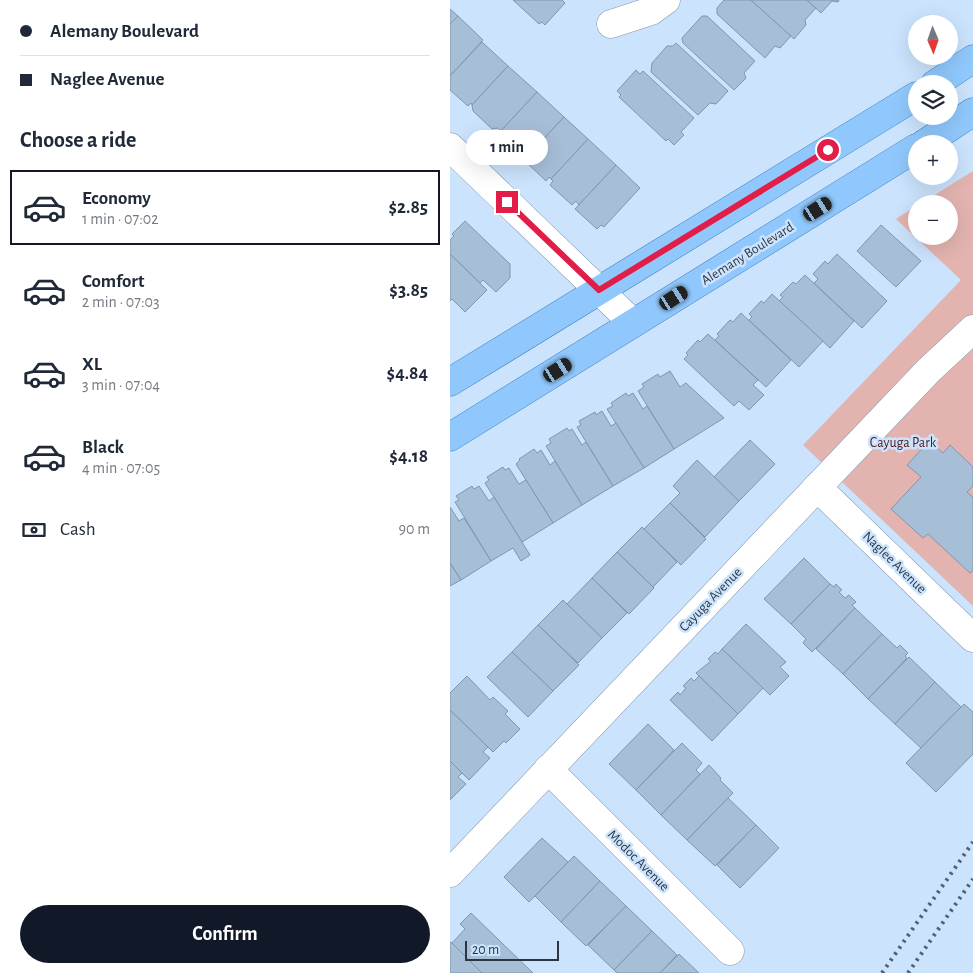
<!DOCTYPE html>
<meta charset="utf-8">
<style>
:root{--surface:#fff;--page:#f2f2f3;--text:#1f2937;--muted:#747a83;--line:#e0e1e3;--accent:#111827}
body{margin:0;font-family:"Alegreya Sans",sans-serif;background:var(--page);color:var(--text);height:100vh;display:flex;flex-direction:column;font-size:19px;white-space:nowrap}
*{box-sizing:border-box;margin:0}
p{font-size:16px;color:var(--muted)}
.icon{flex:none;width:28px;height:28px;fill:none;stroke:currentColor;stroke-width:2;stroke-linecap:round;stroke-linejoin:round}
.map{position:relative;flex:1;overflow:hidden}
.side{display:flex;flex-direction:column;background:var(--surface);width:450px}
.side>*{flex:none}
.hud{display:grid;align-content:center;height:110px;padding:0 20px;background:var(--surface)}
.needle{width:32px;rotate:178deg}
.controls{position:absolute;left:458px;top:15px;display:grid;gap:10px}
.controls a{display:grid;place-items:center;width:50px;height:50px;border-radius:50%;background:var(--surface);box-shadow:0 5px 20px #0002;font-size:25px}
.scale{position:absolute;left:15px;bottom:12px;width:94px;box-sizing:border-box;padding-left:5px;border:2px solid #2c3640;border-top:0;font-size:14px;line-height:18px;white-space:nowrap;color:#2c3640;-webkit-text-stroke:4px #cbe3fd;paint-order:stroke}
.end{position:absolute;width:22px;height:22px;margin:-11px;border:6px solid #e11d48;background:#fff;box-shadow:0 0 0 2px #fff}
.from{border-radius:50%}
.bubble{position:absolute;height:35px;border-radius:18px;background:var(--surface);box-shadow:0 5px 20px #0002;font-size:16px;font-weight:700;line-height:35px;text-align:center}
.car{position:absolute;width:15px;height:30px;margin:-15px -8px;border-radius:6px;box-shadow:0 0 4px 1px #0007;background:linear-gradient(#222 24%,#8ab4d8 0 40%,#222 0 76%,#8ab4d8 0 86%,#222 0)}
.hud b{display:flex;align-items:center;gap:18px;height:48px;font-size:19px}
.hud b+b{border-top:1px solid var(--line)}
.hud i{width:12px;height:12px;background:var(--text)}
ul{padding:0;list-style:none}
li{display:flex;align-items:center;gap:15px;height:75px;margin:0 10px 8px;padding:0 10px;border:2px solid transparent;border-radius:0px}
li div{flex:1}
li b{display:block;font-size:19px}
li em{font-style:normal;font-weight:700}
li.active{border-color:var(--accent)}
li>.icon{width:45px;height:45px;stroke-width:1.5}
h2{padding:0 20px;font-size:22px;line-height:60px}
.pay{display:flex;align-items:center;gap:12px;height:55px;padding:0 20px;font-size:19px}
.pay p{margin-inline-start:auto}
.primary-button{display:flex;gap:10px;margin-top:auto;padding:10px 20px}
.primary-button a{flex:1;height:58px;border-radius:30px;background:var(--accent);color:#fff;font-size:20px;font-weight:700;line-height:58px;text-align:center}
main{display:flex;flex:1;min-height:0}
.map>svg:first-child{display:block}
</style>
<main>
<section class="side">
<div class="hud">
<b><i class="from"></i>Alemany Boulevard</b>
<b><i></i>Naglee Avenue</b>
</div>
<h2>Choose a ride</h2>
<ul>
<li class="active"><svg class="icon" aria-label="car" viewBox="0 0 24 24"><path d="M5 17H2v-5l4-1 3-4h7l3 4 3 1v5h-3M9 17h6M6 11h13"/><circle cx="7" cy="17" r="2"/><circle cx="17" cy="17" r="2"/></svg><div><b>Economy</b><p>1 min · 07:02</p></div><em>$2.85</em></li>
<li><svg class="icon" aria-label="car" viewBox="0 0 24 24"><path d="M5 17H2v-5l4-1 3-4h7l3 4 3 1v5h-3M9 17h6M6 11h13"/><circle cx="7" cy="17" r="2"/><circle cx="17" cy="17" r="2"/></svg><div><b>Comfort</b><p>2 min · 07:03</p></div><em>$3.85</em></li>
<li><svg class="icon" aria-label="car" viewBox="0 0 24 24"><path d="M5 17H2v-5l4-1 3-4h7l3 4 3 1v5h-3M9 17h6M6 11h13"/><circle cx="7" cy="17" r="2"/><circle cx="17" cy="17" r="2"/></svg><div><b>XL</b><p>3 min · 07:04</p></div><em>$4.84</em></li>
<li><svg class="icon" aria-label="car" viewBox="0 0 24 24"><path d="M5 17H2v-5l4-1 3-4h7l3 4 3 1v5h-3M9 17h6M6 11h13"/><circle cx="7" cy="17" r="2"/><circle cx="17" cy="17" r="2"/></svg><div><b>Black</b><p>4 min · 07:05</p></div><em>$4.18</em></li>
</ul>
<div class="pay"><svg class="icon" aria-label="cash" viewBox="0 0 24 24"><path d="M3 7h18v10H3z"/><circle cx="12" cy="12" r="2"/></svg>Cash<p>90 m</p></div>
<div class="primary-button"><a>Confirm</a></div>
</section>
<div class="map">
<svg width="523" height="973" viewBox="0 0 523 973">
<rect width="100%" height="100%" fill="#cbe3fd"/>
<polygon fill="#e3b4af" points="523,171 523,606 353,445 511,280 446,219 466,206 466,236 499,236 499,204 470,204"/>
<g fill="#a7bed7" stroke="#8096ae">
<polygon points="63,0 112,0 115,3 95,25 92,22 89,24"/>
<polygon points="274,0 301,0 341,36 330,48 325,46 315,58 267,14 267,8"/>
<polygon points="301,0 357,0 366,8 355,20 356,25 344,39"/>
<polygon points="357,0 389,0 388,2 382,1 371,13"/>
<polygon points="0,9 8,16 0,24"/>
<polygon points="8,16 33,40 0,76 0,24"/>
<polygon points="252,16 257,16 305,61 294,73 296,78 284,90 233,43 232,38"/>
<polygon points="32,42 58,66 22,105 21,103 18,106 0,90 0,76"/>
<polygon points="226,43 278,91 266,104 260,103 248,115 201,72 202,63 217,46 223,46"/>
<polygon points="58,66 87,92 51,131 48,128 42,129 23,111 22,105"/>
<polygon points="186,70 190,74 193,71 244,118 231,132 234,135 224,145 218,139 216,141 169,97 171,95 167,91"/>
<polygon points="87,92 114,117 77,157 72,153 69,156 47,135"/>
<polygon points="114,117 138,139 101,179 99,177 96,181 74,160"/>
<polygon points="138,139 166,165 129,205 126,201 122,205 100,185 103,181 101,179"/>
<polygon points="166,165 190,188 154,227 151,225 147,229 125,209"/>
<polygon points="15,221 60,264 60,278 46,292 33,280 30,283 0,254 0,240 4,236 2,234"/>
<polygon points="431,225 471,261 446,287 407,251"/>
<polygon points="0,254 37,290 15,312 2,299 0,301"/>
<polygon points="387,254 437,301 412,328 364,283 368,279 363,274 375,261 378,264"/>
<polygon points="355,275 404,321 380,348 329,301 333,297 330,295 343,282 346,284"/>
<polygon points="322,294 373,341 349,367 299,320 302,317 299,314 311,301 314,303"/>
<polygon points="291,313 341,360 316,387 265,340 269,336 267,334 280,320 283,322"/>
<polygon points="258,334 308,380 303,385 314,395 299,410 289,401 284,406 234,359 238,355 236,353 248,340 250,342"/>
<polygon points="220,371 230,387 236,383 274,418 224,449 188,391 194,387 192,384 208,374 210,377"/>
<polygon points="176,393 178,396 183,393 193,409 197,406 224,449 194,468 157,409 163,406 161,403"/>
<polygon points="152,411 161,426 166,423 194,468 163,486 127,427 131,425 129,421 145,412 146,415"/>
<polygon points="117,428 119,431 122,429 132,445 136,442 163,486 132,505 96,446 101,443 99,439"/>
<polygon points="300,440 325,464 289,501 264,477"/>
<polygon points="479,441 493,453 500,445 523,467 523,486 517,492 523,497 523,571 520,573 478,534 473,538 441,509 471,477 457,465"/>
<polygon points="84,449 87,453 91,450 100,465 105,461 132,505 103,523 66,464 70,460 69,459"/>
<polygon points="247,460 289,501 255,537 220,503 230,493 223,486"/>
<polygon points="53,467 55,470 59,468 69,484 76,480 103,523 72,542 35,483 39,480 37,477"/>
<polygon points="22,486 24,489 29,486 39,501 44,497 80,555 71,561 63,548 41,561 5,502 9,500 6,496"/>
<polygon points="220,503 256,539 231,565 194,529"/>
<polygon points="0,507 9,521 14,518 41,561 11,580 0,563"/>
<polygon points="192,527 227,562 203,587 167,552"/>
<polygon points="167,552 204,588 179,614 142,578"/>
<polygon points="354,558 380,584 341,624 314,599"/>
<polygon points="0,563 11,580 0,586"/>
<polygon points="142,578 177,613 152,638 117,604"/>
<polygon points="380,584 384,587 386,584 392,590 389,592 395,598 399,595 406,602 402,605 405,608 362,652 353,643 356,639 341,624"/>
<polygon points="113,600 152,638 128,663 88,625"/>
<polygon points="405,608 432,634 393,674 366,649"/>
<polygon points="296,624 336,662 330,667 339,676 320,695 272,649"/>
<polygon points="88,625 129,665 103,691 62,652"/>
<polygon points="432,634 447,648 450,645 458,653 455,656 457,658 418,699 393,674"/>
<polygon points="272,649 313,688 288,714 246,673 261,661 258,659 265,652 268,654"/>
<polygon points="62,652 103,691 78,717 37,677"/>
<polygon points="459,657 485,682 445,724 418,699"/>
<polygon points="17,676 40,700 43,697 58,711 55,714 70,729 56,743 54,741 43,752 0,710 0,693"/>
<polygon points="249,676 288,714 262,741 220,700 228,692 230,695 236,688 233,686 241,678 244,681"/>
<polygon points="485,682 511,707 471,748 445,724"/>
<polygon points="514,704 523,712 523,754 486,792 456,763"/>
<polygon points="0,710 38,747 33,752 40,758 19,780 0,761"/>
<polygon points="198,724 224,750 186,790 159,764"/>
<polygon points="232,743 252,763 246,770 250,774 211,815 186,790"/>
<polygon points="0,761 12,773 8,777 16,784 0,800"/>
<polygon points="259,765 271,778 270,780 283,793 237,840 211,815"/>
<polygon points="278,798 306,825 265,866 237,840"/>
<polygon points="306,825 329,848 290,888 267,865"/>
<polygon points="92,838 118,862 79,902 54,877"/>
<polygon points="124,856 150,881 111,922 85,896"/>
<polygon points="150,881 176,906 136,946 111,922"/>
<polygon points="176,906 202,931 164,970 138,945"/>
<polygon points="21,913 83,973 32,973 2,943 15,929 10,924"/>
<polygon points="202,931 227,955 210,973 167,973 164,970"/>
<polygon points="0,942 2,943 32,973 0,973"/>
<polygon points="229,954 249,973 210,973"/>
</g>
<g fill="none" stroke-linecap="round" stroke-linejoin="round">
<g stroke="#7f96ad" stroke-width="29">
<g id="minor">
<polyline points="161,24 201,11 216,0"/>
<polyline points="0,147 183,323"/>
<polyline points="367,487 523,638"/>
<polyline points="98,769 280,951"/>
<polyline points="0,873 478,371 523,329"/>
</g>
</g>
<g stroke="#3d7dba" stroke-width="29">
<g id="major">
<polyline points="485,84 523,59"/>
<polyline points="474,144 523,112"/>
<polyline points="0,382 466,96"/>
<polyline points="0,437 466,148"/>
</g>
</g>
<use href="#minor" stroke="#fff" stroke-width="28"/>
<use href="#major" stroke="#90c8fd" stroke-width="28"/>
<g stroke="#53606e" stroke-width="4" stroke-dasharray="2.5 5" stroke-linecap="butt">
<polyline points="432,973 523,842"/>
<polyline points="458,973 523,879"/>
</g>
</g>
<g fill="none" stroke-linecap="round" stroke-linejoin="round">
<polyline stroke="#e11d48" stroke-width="6" points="57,202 149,290 378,150"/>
</g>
<g text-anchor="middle" stroke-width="5" stroke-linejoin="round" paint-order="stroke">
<g font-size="14" fill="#2c3640" stroke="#cbe3fd">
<text transform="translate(297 253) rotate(-32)" y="5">Alemany Boulevard</text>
<text transform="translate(445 562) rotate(44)" y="5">Naglee Avenue</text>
<text transform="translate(260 599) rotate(-46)" y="5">Cayuga Avenue</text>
<text transform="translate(189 860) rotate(45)" y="5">Modoc Avenue</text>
</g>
<g font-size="14" fill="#551a19" stroke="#cbe3fd">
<text x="453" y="447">Cayuga Park</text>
</g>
</g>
</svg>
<div class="controls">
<a><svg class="needle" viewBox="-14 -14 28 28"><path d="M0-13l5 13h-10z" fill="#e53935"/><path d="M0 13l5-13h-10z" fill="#747a83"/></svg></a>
<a><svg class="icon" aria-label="layers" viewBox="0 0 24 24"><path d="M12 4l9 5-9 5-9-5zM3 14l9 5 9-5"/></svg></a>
<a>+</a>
<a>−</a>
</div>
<div class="scale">20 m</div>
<i class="end from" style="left:378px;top:150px"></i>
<i class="end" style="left:57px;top:202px"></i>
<div class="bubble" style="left:16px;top:130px;width:82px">1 min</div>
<i class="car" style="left:368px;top:209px;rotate:58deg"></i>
<i class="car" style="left:224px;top:298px;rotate:58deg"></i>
<i class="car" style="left:108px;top:370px;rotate:58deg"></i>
</div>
</main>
